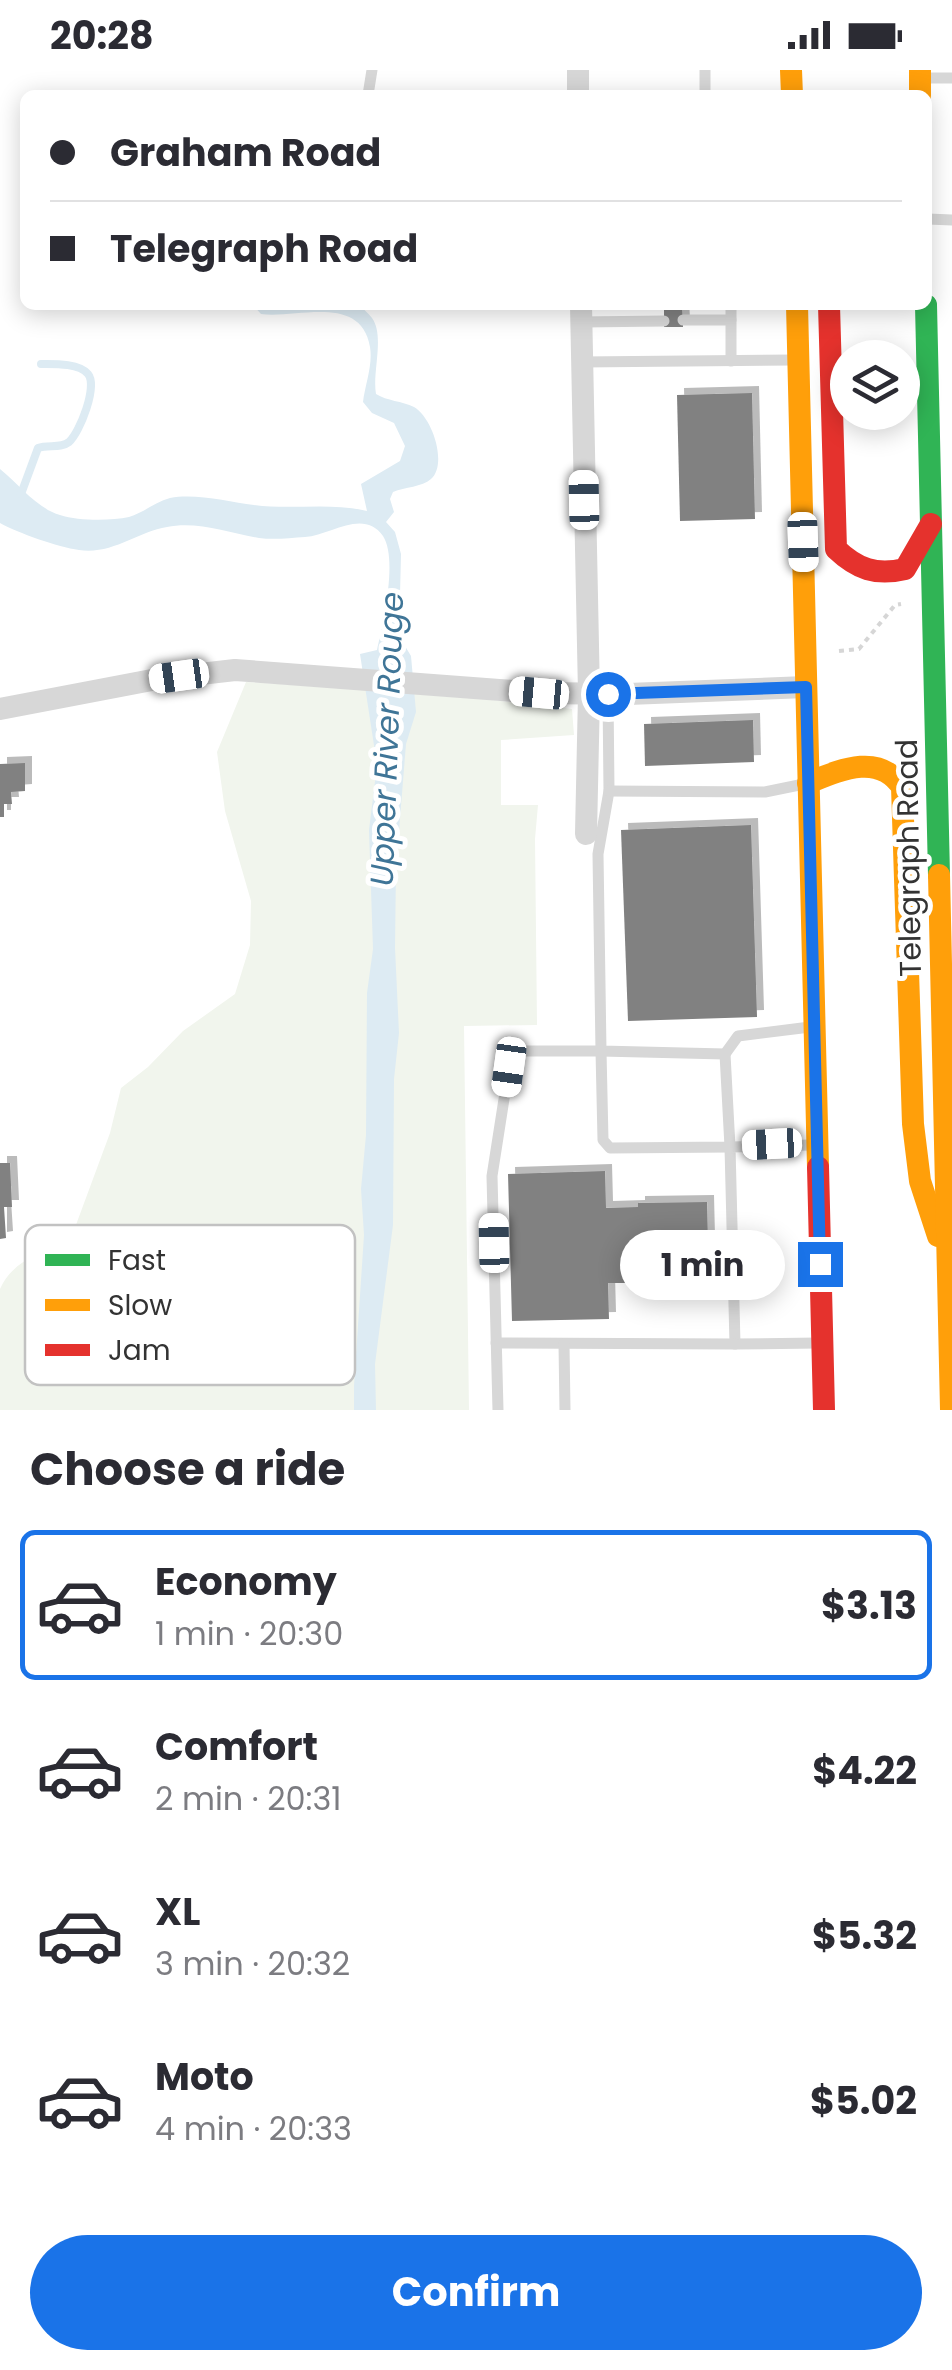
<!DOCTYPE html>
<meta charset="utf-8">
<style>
:root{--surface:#fff;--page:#f7f7f7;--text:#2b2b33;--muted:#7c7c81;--line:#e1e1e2;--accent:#1a73e8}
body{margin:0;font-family:Poppins,sans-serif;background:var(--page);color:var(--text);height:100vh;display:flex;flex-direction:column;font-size:38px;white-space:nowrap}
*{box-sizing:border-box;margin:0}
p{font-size:32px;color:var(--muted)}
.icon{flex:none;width:55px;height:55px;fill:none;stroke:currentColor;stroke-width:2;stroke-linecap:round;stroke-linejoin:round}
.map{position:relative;height:1340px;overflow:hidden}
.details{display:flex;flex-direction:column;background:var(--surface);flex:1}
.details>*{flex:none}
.guide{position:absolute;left:20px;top:20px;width:912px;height:220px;border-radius:15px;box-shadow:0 5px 25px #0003;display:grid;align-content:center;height:220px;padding:0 30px;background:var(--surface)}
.fabs{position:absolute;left:830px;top:270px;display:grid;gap:20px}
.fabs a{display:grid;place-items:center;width:90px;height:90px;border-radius:50%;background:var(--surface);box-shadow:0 5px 25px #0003;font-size:50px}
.end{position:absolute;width:45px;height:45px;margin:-22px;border:12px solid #1a73e8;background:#fff;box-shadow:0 0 0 5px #fff}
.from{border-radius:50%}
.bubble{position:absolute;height:70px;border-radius:35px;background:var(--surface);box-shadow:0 5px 25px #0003;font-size:32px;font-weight:700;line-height:70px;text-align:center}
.car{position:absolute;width:30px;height:60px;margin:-30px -15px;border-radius:12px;box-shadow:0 0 8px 2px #0007;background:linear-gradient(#fff 24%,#345 0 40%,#fff 0 76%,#345 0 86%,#fff 0)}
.guide b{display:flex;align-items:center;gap:35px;height:95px;font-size:38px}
.guide b+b{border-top:2px solid var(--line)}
.guide i{width:25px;height:25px;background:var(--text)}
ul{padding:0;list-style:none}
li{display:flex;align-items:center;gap:30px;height:150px;margin:0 20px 15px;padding:0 10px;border:5px solid transparent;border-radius:15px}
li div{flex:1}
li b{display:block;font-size:38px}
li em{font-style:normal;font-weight:700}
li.on{border-color:var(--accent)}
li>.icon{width:90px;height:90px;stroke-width:1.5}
h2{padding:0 30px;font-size:45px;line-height:120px}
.button{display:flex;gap:20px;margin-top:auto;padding:20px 30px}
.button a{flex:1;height:115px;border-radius:60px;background:var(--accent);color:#fff;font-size:40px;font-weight:700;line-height:115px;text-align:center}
.status{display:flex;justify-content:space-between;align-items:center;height:70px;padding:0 50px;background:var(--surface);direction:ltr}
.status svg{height:28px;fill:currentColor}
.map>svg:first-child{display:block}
</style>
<div class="status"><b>20:28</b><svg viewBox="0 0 49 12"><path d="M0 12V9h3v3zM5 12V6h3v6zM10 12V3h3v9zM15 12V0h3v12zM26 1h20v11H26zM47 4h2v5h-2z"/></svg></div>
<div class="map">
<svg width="952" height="1340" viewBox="0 0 952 1340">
<defs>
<filter id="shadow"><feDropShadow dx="7" dy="-7" stdDeviation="0" flood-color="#0004"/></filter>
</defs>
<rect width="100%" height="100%" fill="#fff"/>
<path fill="#f1f5ed" d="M246,612l184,11 142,16 2,26 -73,5v65h37l-3,34 2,186 -73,1 5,384h-469v-121c13,-29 43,-38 70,-48l40,-108 11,-45 27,-21 35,-36 52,-37 15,-49 1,-44 -26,-90 -8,-59z"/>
<path fill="#ddebf3" d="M253,235h107c4,5 8,8 12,13 13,18 0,54 4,76 11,7 26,7 38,13 18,10 34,57 17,72 -9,8 -26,8 -38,13l-3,7 4,13 -8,10 9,10 6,22 -2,82 12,20 5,56 -10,32 -10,124 -1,80 4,85 -5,46 -1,146 -18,139 1,46h-22v-24l10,-151 -3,-46 5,-54 1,-142 6,-44 -4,-119 8,-65 -17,-111 17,-4c6,-26 21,-91 6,-114 -20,-28 -53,0 -78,1 -15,1 -31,3 -46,1 -30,-5 -61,-17 -92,-11 -30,5 -55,28 -88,23 -21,-3 -61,-17 -79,-27v-54c19,15 36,39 60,46 19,6 50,6 69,2 14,-4 26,-15 41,-19 26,-5 59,4 84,7 38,5 76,-3 113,6l-6,-27 39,-23 5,-15 -11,-23 -22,-10 -9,-11c2,-17 10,-37 7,-55 -9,-54 -74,-28 -109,-33z"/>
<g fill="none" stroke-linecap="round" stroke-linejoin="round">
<path stroke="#ddebf3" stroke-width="8" d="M21,424l17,-46c10,-4 22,1 31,-6 11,-10 29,-56 19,-68 -9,-11 -34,-10 -47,-10"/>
</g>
<g fill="#818181" filter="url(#shadow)">
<polygon points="664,235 682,235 683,257 664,257"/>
<polygon points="752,323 755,449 680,451 677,325"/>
<polygon points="753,650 754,692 645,696 644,654"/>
<polygon points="25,693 25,721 11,722 12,734 4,734 4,747 0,747 0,694"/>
<polygon points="751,755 757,947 628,951 621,760"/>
<polygon points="0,1093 10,1093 12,1137 4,1137 6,1168 0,1169"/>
<polygon points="605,1101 606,1138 638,1137 638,1133 707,1132 709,1215 642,1217 642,1213 608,1213 609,1249 512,1251 508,1104"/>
</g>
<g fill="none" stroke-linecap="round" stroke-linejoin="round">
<polyline stroke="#d6d6d6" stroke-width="4" stroke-dasharray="5 5" stroke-linecap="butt" points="839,581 859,579 895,535 901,534"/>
<g stroke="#d7d7d7" stroke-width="11">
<polyline points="705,0 705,25"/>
<polyline points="924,8 952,8"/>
<polyline points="368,25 372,0"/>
<polyline points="928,149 952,150"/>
<polyline points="683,250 731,250 731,235"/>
<polyline points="731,250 731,291"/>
<polyline points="582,252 664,251"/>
<polyline points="582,292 793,290"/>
<polyline points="608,624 609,721 598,784 601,981 725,984 738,966 810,957"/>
<polyline points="609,721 765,722 804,714"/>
<polyline points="811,1075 730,1077 735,1274 818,1273"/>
<polyline points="496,1273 735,1274"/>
<polyline points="564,1274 565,1340"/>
<polyline points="498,1340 492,1106 509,997 523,981 601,981 603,1070 610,1078 730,1077 725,984"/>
</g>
<g stroke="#d7d7d7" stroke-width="22">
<polyline points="578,0 578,25"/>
<polyline points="581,235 589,624 586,764"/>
<polyline points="0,639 157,609 235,600 539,623 628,624 806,617"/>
</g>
<polyline stroke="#30b455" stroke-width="22" points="926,235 939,805"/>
<g stroke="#ff9f0a" stroke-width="22">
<polyline points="791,0 792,25"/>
<polyline points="920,0 920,25"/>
<polyline points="797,235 818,1097"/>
<path d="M808,713c32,-13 71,-31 94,4l11,337 7,57 18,55"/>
<polyline points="939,805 951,1340"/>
</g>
<g stroke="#e5322d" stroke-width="22">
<path d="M829,235l7,244c21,20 40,27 69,20l26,-45"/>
<polyline points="818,1097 824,1340"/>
</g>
</g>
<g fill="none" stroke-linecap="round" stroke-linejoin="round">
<polyline stroke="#1a73e8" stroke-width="12" points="608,624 806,617 820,1194"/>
</g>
<g text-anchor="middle" stroke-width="10" stroke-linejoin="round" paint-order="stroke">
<g font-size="30" fill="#333" stroke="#fff">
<text transform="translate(909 788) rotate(-91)" y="10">Telegraph Road</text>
</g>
<g font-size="32" font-style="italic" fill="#3f7597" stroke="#fff">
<text transform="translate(387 669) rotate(-88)" y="11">Upper River Rouge</text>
</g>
</g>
<rect x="25" y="1155" width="330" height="160" rx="15" fill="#fff" stroke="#c2c2c2" stroke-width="2.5"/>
<rect x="45" y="1184" width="45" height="12" fill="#30b455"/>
<rect x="45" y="1229" width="45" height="12" fill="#ff9f0a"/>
<rect x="45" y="1274" width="45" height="12" fill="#e5322d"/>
<g font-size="28" fill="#333">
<text x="108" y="1200">Fast</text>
<text x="108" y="1245">Slow</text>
<text x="108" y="1290">Jam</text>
</g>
</svg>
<div class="fabs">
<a><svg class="icon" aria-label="layers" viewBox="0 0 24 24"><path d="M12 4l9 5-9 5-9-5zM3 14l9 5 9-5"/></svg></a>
</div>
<i class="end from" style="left:608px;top:624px"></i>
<i class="end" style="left:820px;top:1194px"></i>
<div class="bubble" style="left:620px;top:1160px;width:165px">1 min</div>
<i class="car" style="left:584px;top:430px;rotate:359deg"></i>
<i class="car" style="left:803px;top:472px;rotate:178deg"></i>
<i class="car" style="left:179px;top:606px;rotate:262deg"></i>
<i class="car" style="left:539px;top:623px;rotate:275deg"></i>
<i class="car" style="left:509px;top:997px;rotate:188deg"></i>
<i class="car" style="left:772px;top:1074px;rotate:267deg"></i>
<i class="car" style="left:494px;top:1173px;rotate:359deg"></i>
<div class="guide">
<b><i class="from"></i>Graham Road</b>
<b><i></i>Telegraph Road</b>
</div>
</div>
<section class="details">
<h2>Choose a ride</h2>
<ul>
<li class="on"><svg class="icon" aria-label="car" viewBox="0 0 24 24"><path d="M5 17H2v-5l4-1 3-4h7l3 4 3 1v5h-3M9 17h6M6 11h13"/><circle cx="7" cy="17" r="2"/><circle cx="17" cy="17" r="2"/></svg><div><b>Economy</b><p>1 min · 20:30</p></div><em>$3.13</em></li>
<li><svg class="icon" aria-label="car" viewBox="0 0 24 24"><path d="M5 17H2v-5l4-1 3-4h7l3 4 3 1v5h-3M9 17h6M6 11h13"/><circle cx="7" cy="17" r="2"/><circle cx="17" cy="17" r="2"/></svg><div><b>Comfort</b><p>2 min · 20:31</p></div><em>$4.22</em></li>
<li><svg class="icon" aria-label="car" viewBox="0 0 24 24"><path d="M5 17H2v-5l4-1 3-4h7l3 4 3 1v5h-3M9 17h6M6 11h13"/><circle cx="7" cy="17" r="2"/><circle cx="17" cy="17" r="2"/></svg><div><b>XL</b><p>3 min · 20:32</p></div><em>$5.32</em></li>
<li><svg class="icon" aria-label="car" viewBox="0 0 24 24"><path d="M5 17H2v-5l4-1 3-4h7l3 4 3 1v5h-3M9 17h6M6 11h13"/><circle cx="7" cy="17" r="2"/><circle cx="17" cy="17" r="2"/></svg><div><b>Moto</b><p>4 min · 20:33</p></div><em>$5.02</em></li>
</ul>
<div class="button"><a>Confirm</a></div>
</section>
